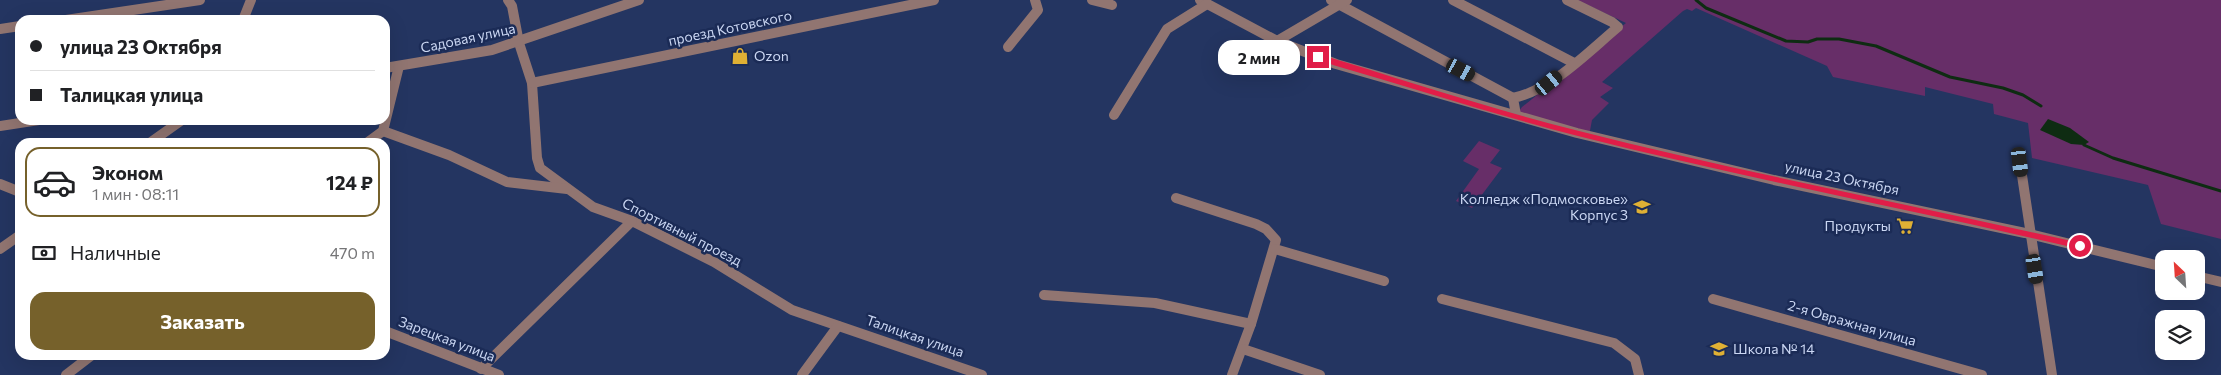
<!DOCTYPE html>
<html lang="ru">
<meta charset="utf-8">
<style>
:root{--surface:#fff;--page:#f6f6f6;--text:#202124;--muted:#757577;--line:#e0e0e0;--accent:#76612b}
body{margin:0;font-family:Commissioner,sans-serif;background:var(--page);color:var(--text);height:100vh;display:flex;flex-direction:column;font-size:19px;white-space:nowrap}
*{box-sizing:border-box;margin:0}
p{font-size:16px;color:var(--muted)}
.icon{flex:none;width:28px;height:28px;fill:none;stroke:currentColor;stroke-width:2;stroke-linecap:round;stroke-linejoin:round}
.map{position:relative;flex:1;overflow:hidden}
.drawer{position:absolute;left:15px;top:138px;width:375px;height:222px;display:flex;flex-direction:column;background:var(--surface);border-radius:15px;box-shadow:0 5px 20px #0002}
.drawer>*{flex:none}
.hud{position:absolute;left:15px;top:15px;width:375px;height:110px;border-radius:15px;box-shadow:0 5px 20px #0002;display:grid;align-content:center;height:110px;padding:0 15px;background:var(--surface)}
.needle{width:32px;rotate:335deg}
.buttons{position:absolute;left:2155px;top:250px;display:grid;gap:10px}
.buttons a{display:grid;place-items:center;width:50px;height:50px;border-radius:10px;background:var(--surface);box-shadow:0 5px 20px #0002;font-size:25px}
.end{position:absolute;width:22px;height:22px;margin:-11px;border:6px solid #e11d48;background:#fff;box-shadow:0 0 0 2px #fff}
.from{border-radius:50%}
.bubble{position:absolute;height:35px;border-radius:15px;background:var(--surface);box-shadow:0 5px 20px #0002;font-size:16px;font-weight:700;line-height:35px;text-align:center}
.car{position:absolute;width:15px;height:30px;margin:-15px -8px;border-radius:6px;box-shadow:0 0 4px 1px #0007;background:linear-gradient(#222 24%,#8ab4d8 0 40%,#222 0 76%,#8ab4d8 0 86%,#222 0)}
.hud b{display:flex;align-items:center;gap:18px;height:48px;font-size:19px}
.hud b+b{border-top:1px solid var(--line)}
.hud i{width:12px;height:12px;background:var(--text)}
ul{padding:9px 0 0;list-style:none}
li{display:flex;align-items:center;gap:15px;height:70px;margin:0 10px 8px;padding:0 5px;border:2px solid transparent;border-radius:15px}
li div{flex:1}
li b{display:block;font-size:19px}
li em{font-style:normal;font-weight:700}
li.active{border-color:var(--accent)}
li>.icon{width:45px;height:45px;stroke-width:1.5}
.pay{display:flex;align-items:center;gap:12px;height:55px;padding:0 15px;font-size:19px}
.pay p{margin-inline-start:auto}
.button{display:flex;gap:10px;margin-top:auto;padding:10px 15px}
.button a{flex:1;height:58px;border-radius:15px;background:var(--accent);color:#fff;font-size:20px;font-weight:700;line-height:58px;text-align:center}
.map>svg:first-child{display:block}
</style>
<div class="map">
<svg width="2221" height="375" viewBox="0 0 2221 375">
<rect width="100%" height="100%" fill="#243561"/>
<g fill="#672e68">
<polygon points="1577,0 2221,0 2221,239 2161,224 2148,185 2032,158 2028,123 1994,114 1993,104 1925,87 1925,96 1833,77 1827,66 1696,8 1692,11 1687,9 1683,11 1602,82 1613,88 1600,97 1609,103 1592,120 1589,136 1516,115 1522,107 1626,23"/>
<polygon points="1479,141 1500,150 1490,163 1502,168 1472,208 1456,201 1479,169 1463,161"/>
</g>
<polygon fill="#0e2c12" points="2048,119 2070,128 2089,142 2084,145 2071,144 2040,130"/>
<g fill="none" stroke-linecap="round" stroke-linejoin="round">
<g stroke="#0e2c12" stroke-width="3">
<polyline points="1696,0 1706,8 1786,41 1808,42 1817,39 1839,39 1876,46 1950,77 2003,88 2023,95 2041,106"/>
<polyline points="2084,145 2113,158 2221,191"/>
</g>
<g stroke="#917571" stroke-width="10">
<polyline points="508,0 512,6 519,43 532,83 537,158 540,168 593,207 632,221 714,262 792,310 982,375"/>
<polyline points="1092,0 1112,5"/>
<polyline points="1200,0 1277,41 1336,64 1577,133 1774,180 2025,233 2164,267"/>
<polyline points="1331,0 1513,98"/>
<polyline points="1453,0 1574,63"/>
<polyline points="66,20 200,0"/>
<polyline points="243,20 251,0"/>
<polyline points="0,29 20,26"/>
<polyline points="1277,41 1347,0"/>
<polyline points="1008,47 1038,10 1035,0"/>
<polyline points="385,68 492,50 639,0"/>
<polyline points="532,83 934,0"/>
<polyline points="1114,115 1167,29 1207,4"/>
<path d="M1516,115l-3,-17c39,-8 75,-46 105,-71l-6,-5 -45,-22"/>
<polyline points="0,126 39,120"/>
<polyline points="383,131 449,155 507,182 567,189"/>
<polyline points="151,142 182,120"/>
<polyline points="368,142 383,131 399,66"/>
<polyline points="2020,162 2052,375"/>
<polyline points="0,184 20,192"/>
<polyline points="1176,198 1256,224 1266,229 1276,240 1251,324 1232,375"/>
<polyline points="0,249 20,235"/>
<polyline points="1275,249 1384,281"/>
<polyline points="2196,276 2221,282"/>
<polyline points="1044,295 1155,303 1251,324"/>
<polyline points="1442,299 1614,343 1635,359 1639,375"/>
<polyline points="1713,299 1982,375"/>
<polyline points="385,331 499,375"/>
<polyline points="1243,349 1320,375"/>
<polyline points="481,369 632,221"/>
<polyline points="66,375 92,355"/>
<polyline points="802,375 838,326"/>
</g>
</g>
<path fill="#e11d48" d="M1318,54c86,26 173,55 261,77 166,42 334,74 501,112l4,3 -4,3c-167,-39 -336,-71 -502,-113 -82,-21 -163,-47 -245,-71l-18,-7 -1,-1z"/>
<defs>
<g id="shop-bare" transform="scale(1.35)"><path d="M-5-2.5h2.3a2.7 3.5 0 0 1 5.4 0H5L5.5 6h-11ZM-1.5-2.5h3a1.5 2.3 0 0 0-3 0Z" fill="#dfb034" stroke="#1b2b56" stroke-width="2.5" paint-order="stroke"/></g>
<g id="university-bare" transform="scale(1.35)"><path d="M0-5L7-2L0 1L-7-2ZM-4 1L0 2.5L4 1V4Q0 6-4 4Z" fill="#dfb034" stroke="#1b2b56" stroke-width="2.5" paint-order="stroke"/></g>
<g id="supermarket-bare" transform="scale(1.35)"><path d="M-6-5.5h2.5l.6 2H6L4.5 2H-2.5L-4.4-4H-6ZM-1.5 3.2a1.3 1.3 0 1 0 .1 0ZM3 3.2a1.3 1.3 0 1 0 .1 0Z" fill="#dfb034" stroke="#1b2b56" stroke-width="2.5" paint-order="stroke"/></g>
<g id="school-bare" transform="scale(1.35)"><path d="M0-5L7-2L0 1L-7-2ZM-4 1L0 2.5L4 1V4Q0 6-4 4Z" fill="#dfb034" stroke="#1b2b56" stroke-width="2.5" paint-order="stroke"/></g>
</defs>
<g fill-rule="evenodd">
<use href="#shop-bare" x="740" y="56"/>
<use href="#university-bare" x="1642" y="207"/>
<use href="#supermarket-bare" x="1905" y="226"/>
<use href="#school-bare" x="1719" y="349"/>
</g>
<g text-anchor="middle" stroke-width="5" stroke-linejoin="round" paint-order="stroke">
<g font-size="14" fill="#cbd7f3" stroke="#1b2b56">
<text transform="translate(730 28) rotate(-12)" y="5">проезд Котовского</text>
<text transform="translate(468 38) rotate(-12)" y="5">Садовая улица</text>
<text transform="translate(1842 178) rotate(12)" y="5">улица 23 Октября</text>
<text transform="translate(682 232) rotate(27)" y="5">Спортивный проезд</text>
<text transform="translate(1852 323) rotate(16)" y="5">2-я Овражная улица</text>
<text transform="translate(915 336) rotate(19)" y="5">Талицкая улица</text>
<text transform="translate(447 339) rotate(21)" y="5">Зарецкая улица</text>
</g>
<g font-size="14" fill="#cbd7f3" stroke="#1b2b56" text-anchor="start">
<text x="754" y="61">Ozon</text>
<text x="1628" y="204" text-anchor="end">Колледж «Подмосковье»<tspan x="1628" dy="16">Корпус 3</tspan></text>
<text x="1891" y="231" text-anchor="end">Продукты</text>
<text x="1733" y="354">Школа № 14</text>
</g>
</g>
</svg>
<div class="buttons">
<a><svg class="needle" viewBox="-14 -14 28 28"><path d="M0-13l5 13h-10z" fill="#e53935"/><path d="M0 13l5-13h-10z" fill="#757577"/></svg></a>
<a><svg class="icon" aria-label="layers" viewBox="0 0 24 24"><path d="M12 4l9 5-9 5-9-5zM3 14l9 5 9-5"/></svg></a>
</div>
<i class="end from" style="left:2080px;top:246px"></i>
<i class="end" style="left:1318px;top:57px"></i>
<div class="bubble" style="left:1218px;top:40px;width:82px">2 мин</div>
<i class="car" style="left:1461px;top:70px;rotate:118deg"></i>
<i class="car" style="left:1549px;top:83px;rotate:51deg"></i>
<i class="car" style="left:2020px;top:162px;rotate:173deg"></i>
<i class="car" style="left:2035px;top:269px;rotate:171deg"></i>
<div class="hud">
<b><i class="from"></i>улица 23 Октября</b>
<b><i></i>Талицкая улица</b>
</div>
<section class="drawer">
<ul>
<li class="active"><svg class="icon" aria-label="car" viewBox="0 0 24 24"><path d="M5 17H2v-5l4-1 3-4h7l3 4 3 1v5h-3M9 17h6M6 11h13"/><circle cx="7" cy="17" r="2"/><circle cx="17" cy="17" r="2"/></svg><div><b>Эконом</b><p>1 мин · 08:11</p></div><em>124 ₽</em></li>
</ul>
<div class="pay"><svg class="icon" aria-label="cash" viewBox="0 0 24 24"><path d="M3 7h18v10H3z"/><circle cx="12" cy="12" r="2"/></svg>Наличные<p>470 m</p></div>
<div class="button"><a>Заказать</a></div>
</section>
</div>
